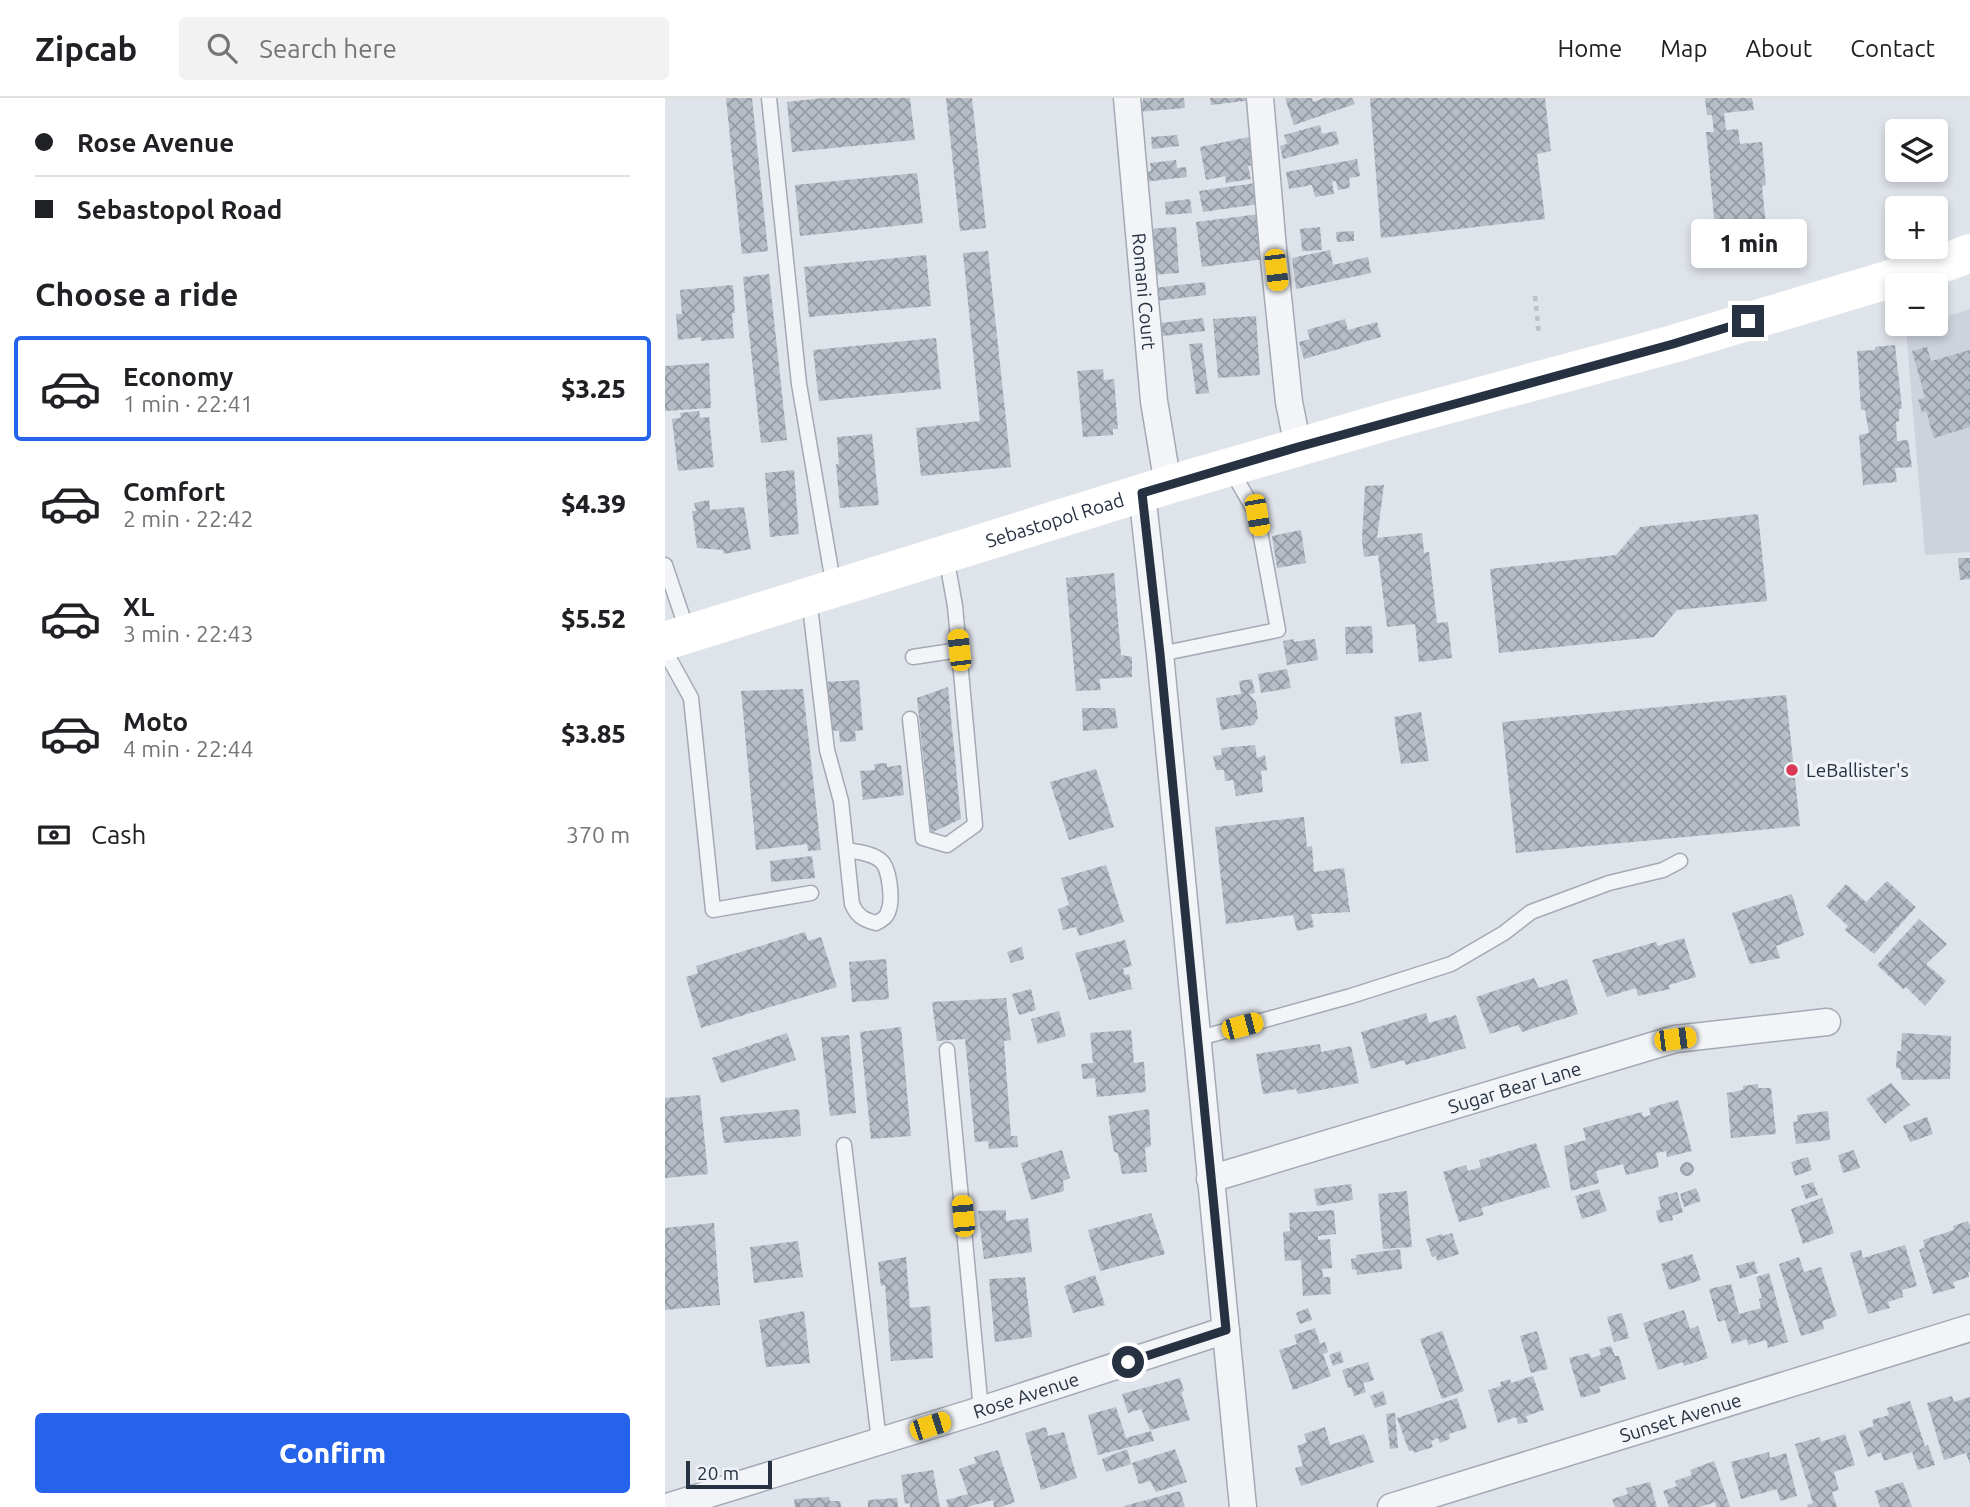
<!DOCTYPE html>
<meta charset="utf-8">
<style>
:root{--surface:#fff;--page:#f2f2f2;--text:#202124;--muted:#757577;--line:#e0e0e0;--accent:#2563eb}
body{margin:0;font-family:Ubuntu,sans-serif;background:var(--page);color:var(--text);height:100vh;display:flex;flex-direction:column;font-size:26px;white-space:nowrap}
*{box-sizing:border-box;margin:0}
p{font-size:23px;color:var(--muted)}
.icon{flex:none;width:38px;height:38px;fill:none;stroke:currentColor;stroke-width:2;stroke-linecap:round;stroke-linejoin:round}
.map{position:relative;flex:1;overflow:hidden}
.panel{display:flex;flex-direction:column;background:var(--surface);width:665px}
.panel>*{flex:none}
.top-card{display:grid;align-content:center;height:154px;padding:0 35px;background:var(--surface)}
.fabs{position:absolute;left:1220px;top:21px;display:grid;gap:14px}
.fabs a{display:grid;place-items:center;width:63px;height:63px;border-radius:7px;background:var(--surface);box-shadow:0 4px 10px #0003;font-size:35px}
.scale{position:absolute;left:21px;bottom:18px;width:86px;box-sizing:border-box;padding-left:7px;border:4px solid #263142;border-top:0;font-size:19px;line-height:24px;white-space:nowrap;color:#263142;-webkit-text-stroke:5px #eff2f7;paint-order:stroke}
.end{position:absolute;width:32px;height:32px;margin:-16px;border:9px solid #263142;background:#fff;box-shadow:0 0 0 4px #fff}
.from{border-radius:50%}
.bubble{position:absolute;height:49px;border-radius:7px;background:var(--surface);box-shadow:0 4px 10px #0003;font-size:23px;font-weight:800;line-height:49px;text-align:center}
.car{position:absolute;width:21px;height:42px;margin:-21px -10px;border-radius:9px;box-shadow:0 0 5px 2px #0007;background:linear-gradient(#f5c518 24%,#345 0 40%,#f5c518 0 76%,#345 0 86%,#f5c518 0)}
.top-card b{display:flex;align-items:center;gap:24px;height:66px;font-size:26px}
.top-card b+b{border-top:2px solid var(--line)}
.top-card i{width:18px;height:18px;background:var(--text)}
ul{padding:0;list-style:none}
li{display:flex;align-items:center;gap:21px;height:105px;margin:0 14px 10px;padding:0 21px;border:4px solid transparent;border-radius:7px}
li div{flex:1}
li b{display:block;font-size:26px}
li em{font-style:normal;font-weight:800}
li.current{border-color:var(--accent)}
li>.icon{width:63px;height:63px;stroke-width:1.5}
h2{padding:0 35px;font-size:32px;line-height:84px}
.pay{display:flex;align-items:center;gap:18px;height:77px;padding:0 35px;font-size:26px}
.pay p{margin-inline-start:auto}
.cta{display:flex;gap:14px;margin-top:auto;padding:14px 35px}
.cta a{flex:1;height:80px;border-radius:7px;background:var(--accent);color:#fff;font-size:28px;font-weight:800;line-height:80px;text-align:center}
header{display:flex;align-items:center;gap:42px;box-sizing:border-box;height:98px;padding:0 35px;background:var(--surface);border-bottom:2px solid var(--line)}
header strong{font-size:33px}
nav{display:flex;gap:38px;margin-inline-start:auto;font-size:24px}
.search{width:490px;height:63px;background:var(--page);display:flex;align-items:center;gap:18px;box-sizing:border-box;padding:0 24px;border-radius:7px;color:var(--muted);font-size:26px}
main{display:flex;flex:1;min-height:0}
.map>svg:first-child{display:block}
</style>
<header>
<strong>Zipcab</strong>
<div class="search"><svg class="icon" aria-label="search" viewBox="0 0 24 24"><circle cx="10" cy="10" r="6"/><path d="M15 15l6 6"/></svg>Search here</div>
<nav><a>Home</a><a>Map</a><a>About</a><a>Contact</a></nav>
</header>
<main>
<section class="panel">
<div class="top-card">
<b><i class="from"></i>Rose Avenue</b>
<b><i></i>Sebastopol Road</b>
</div>
<h2>Choose a ride</h2>
<ul>
<li class="current"><svg class="icon" aria-label="car" viewBox="0 0 24 24"><path d="M5 17H2v-5l4-1 3-4h7l3 4 3 1v5h-3M9 17h6M6 11h13"/><circle cx="7" cy="17" r="2"/><circle cx="17" cy="17" r="2"/></svg><div><b>Economy</b><p>1 min · 22:41</p></div><em>$3.25</em></li>
<li><svg class="icon" aria-label="car" viewBox="0 0 24 24"><path d="M5 17H2v-5l4-1 3-4h7l3 4 3 1v5h-3M9 17h6M6 11h13"/><circle cx="7" cy="17" r="2"/><circle cx="17" cy="17" r="2"/></svg><div><b>Comfort</b><p>2 min · 22:42</p></div><em>$4.39</em></li>
<li><svg class="icon" aria-label="car" viewBox="0 0 24 24"><path d="M5 17H2v-5l4-1 3-4h7l3 4 3 1v5h-3M9 17h6M6 11h13"/><circle cx="7" cy="17" r="2"/><circle cx="17" cy="17" r="2"/></svg><div><b>XL</b><p>3 min · 22:43</p></div><em>$5.52</em></li>
<li><svg class="icon" aria-label="car" viewBox="0 0 24 24"><path d="M5 17H2v-5l4-1 3-4h7l3 4 3 1v5h-3M9 17h6M6 11h13"/><circle cx="7" cy="17" r="2"/><circle cx="17" cy="17" r="2"/></svg><div><b>Moto</b><p>4 min · 22:44</p></div><em>$3.85</em></li>
</ul>
<div class="pay"><svg class="icon" aria-label="cash" viewBox="0 0 24 24"><path d="M3 7h18v10H3z"/><circle cx="12" cy="12" r="2"/></svg>Cash<p>370 m</p></div>
<div class="cta"><a>Confirm</a></div>
</section>
<div class="map">
<svg width="1305" height="1409" viewBox="0 0 1305 1409">
<defs>
<pattern id="building-cross-hatch" width="8" height="8" patternUnits="userSpaceOnUse" patternTransform="scale(1.75)"><rect width="8" height="8" fill="#b6bdc7"/><path d="M0 0l8 8M0 8l8-8" fill="none" stroke="#949aa3"/></pattern>
</defs>
<rect width="100%" height="100%" fill="#dfe3ea"/>
<polygon fill="#cdd2dc" points="1305,211 1305,454 1260,457 1241,231 1258,226 1270,226 1271,222"/>
<g fill="url(#building-cross-hatch)">
<polygon points="61,0 87,0 103,153 77,156"/>
<polygon points="158,0 245,0 250,42 127,54 122,4"/>
<polygon points="281,0 307,0 321,130 295,133"/>
<polygon points="478,0 519,0 520,10 472,14 472,5 478,4"/>
<polygon points="545,0 587,0 587,2 546,7"/>
<polygon points="620,0 647,0 648,4 659,0 687,0 690,6 629,27"/>
<polygon points="705,0 880,0 886,53 872,56 880,121 716,140"/>
<polygon points="1040,0 1087,0 1089,12 1059,15 1061,32 1073,31 1075,46 1097,44 1101,87 1097,88 1101,128 1069,131 1071,150 1052,151 1041,34 1049,34 1047,17 1042,17"/>
<polygon points="655,27 657,36 671,33 674,46 618,61 615,48 622,46 619,37"/>
<polygon points="512,37 514,48 487,51 486,39"/>
<polygon points="584,39 589,67 583,68 586,81 561,85 560,78 541,82 535,49"/>
<polygon points="692,61 695,78 684,80 685,90 673,92 671,83 667,84 669,96 650,99 647,87 624,91 621,74"/>
<polygon points="511,62 512,70 521,69 522,79 479,84 477,74 486,73 485,65"/>
<polygon points="252,75 258,125 135,138 130,87"/>
<polygon points="591,85 594,106 538,114 534,93"/>
<polygon points="525,101 527,115 501,117 500,104"/>
<polygon points="595,116 600,161 537,169 531,124"/>
<polygon points="511,129 514,175 485,177 482,131"/>
<polygon points="655,129 657,152 637,153 635,131"/>
<polygon points="689,133 689,143 672,144 671,134"/>
<polygon points="665,152 668,167 703,159 706,175 631,191 627,160"/>
<polygon points="323,153 346,369 256,378 251,330 315,323 298,155"/>
<polygon points="261,157 266,208 144,219 139,169"/>
<polygon points="104,176 122,342 96,345 78,179"/>
<polygon points="540,184 541,197 491,203 489,190"/>
<polygon points="68,187 70,215 67,215 69,240 36,243 36,239 13,242 11,216 17,216 15,192"/>
<polygon points="591,218 595,277 553,280 548,221"/>
<polygon points="538,220 540,233 490,239 488,226"/>
<polygon points="680,221 683,232 712,224 716,239 639,261 634,244 645,241 642,232"/>
<polygon points="271,240 276,291 154,303 148,252"/>
<polygon points="537,245 544,295 531,296 524,246"/>
<polygon points="1230,247 1237,310 1234,311 1234,323 1231,324 1232,343 1243,342 1247,369 1230,370 1232,384 1198,387 1194,337 1204,335 1200,312 1196,312 1192,253 1210,252 1210,249"/>
<polygon points="1262,249 1266,263 1305,252 1305,329 1269,340 1261,313 1257,315 1253,302 1260,299 1247,253"/>
<polygon points="44,265 46,310 0,313 0,268"/>
<polygon points="438,271 439,282 449,281 453,331 448,331 448,337 418,339 412,273"/>
<polygon points="34,313 35,320 44,319 49,369 13,373 7,321 16,320 15,315"/>
<polygon points="207,336 214,407 175,410 171,366 174,366 172,339"/>
<polygon points="129,372 134,436 105,439 100,375"/>
<polygon points="719,387 712,440 757,435 759,455 764,454 772,525 783,524 787,560 754,564 750,526 722,529 713,457 699,459 697,442 700,388"/>
<polygon points="44,402 45,412 79,409 86,451 59,456 58,452 32,450 27,413 31,413 29,405"/>
<polygon points="1093,416 1102,503 1012,512 989,539 834,555 825,471 951,457 975,429"/>
<polygon points="636,432 641,465 612,470 607,438"/>
<polygon points="1293,460 1305,460 1305,481 1295,482"/>
<polygon points="449,475 456,557 467,559 467,579 434,581 436,592 411,593 401,480"/>
<polygon points="707,528 708,555 681,556 680,529"/>
<polygon points="629,541 629,544 650,541 653,562 622,567 618,543"/>
<polygon points="622,571 626,590 596,595 593,576"/>
<polygon points="587,581 590,595 584,596 591,604 593,620 589,627 556,632 551,600 576,596 574,583"/>
<polygon points="194,582 198,632 190,633 191,643 175,644 174,633 164,632 160,584"/>
<polygon points="283,589 296,721 266,735 252,600"/>
<polygon points="138,591 156,752 143,753 142,746 91,752 76,593"/>
<polygon points="1121,597 1135,728 851,755 837,624"/>
<polygon points="417,610 450,610 453,630 418,633"/>
<polygon points="756,614 764,663 736,666 729,619"/>
<polygon points="590,647 592,660 600,657 602,672 596,673 598,694 571,698 568,682 560,683 559,672 551,672 548,658 557,657 556,650"/>
<polygon points="222,665 222,669 236,667 239,697 198,702 195,673 210,672 209,666"/>
<polygon points="431,671 449,729 404,742 385,684"/>
<polygon points="639,719 642,749 647,748 649,774 679,770 685,814 646,816 649,829 632,833 628,817 561,826 550,729"/>
<polygon points="147,758 150,780 106,784 105,763"/>
<polygon points="441,767 459,824 414,838 411,829 398,832 393,811 404,807 396,780"/>
<polygon points="1222,783 1251,809 1209,856 1180,832 1183,828 1161,808 1181,786 1201,804"/>
<polygon points="1127,796 1139,837 1111,848 1115,860 1085,866 1067,815"/>
<polygon points="1254,821 1282,846 1261,866 1281,883 1260,908 1241,889 1238,891 1212,867"/>
<polygon points="140,834 143,843 156,839 172,889 36,930 21,879 33,875 31,868"/>
<polygon points="1019,840 1031,879 1004,887 1005,891 973,898 971,890 942,899 927,862 991,844 993,848"/>
<polygon points="460,842 467,868 458,870 460,877 464,876 467,891 424,902 410,855"/>
<polygon points="357,849 359,861 346,865 342,854"/>
<polygon points="221,861 224,901 187,904 184,864"/>
<polygon points="869,880 874,890 902,881 913,916 857,934 853,927 825,936 811,899"/>
<polygon points="366,891 371,912 354,917 347,896"/>
<polygon points="341,900 346,942 339,943 346,1038 352,1038 353,1049 324,1051 323,1043 310,1044 300,941 272,943 267,904"/>
<polygon points="394,913 401,938 373,946 366,921"/>
<polygon points="761,915 764,925 791,917 801,950 741,967 739,962 706,971 696,934"/>
<polygon points="236,929 246,1038 206,1041 195,934"/>
<polygon points="466,932 469,965 479,964 481,994 432,999 430,980 418,981 416,966 428,965 425,935"/>
<polygon points="122,935 131,962 56,985 47,960"/>
<polygon points="1237,935 1286,938 1285,981 1237,982 1235,971 1231,970 1232,953 1236,953"/>
<polygon points="184,937 191,1015 165,1018 156,939"/>
<polygon points="655,946 656,954 686,948 694,985 633,996 631,991 598,996 591,956"/>
<polygon points="1226,985 1245,1007 1220,1026 1201,1001"/>
<polygon points="1093,986 1093,990 1106,990 1111,1036 1066,1040 1062,995 1078,992 1078,988"/>
<polygon points="35,997 43,1076 0,1080 0,1000"/>
<polygon points="1013,1002 1027,1053 1002,1059 1001,1053 991,1055 994,1069 961,1077 958,1066 931,1073 934,1085 906,1093 899,1048 921,1042 918,1030 977,1014 978,1019 986,1017 984,1010"/>
<polygon points="134,1011 136,1038 59,1045 55,1019"/>
<polygon points="484,1011 486,1048 480,1050 482,1074 457,1076 453,1055 449,1054 443,1018"/>
<polygon points="1163,1013 1165,1042 1131,1046 1128,1024 1133,1023 1132,1017"/>
<polygon points="1262,1019 1268,1036 1245,1044 1238,1028"/>
<polygon points="871,1045 885,1089 816,1110 819,1117 794,1124 778,1074 801,1067 803,1073 816,1069 814,1062"/>
<polygon points="397,1052 405,1080 398,1083 399,1093 366,1102 356,1065"/>
<polygon points="1189,1052 1195,1070 1178,1075 1173,1057"/>
<polygon points="1143,1059 1147,1072 1130,1078 1126,1064"/>
<circle cx="1022" cy="1071" r="7"/>
<polygon points="1148,1084 1153,1097 1141,1101 1136,1088"/>
<polygon points="686,1086 688,1102 652,1108 649,1091"/>
<polygon points="1031,1090 1036,1103 1019,1109 1015,1096"/>
<polygon points="934,1091 942,1113 917,1121 910,1098"/>
<polygon points="742,1093 747,1149 718,1151 713,1096"/>
<polygon points="1012,1094 1018,1114 1007,1118 1008,1122 994,1125 991,1113 996,1111 993,1099"/>
<polygon points="1157,1100 1169,1135 1138,1146 1126,1111"/>
<polygon points="341,1112 341,1123 363,1120 367,1154 319,1161 313,1113"/>
<polygon points="669,1112 671,1136 653,1138 653,1142 665,1141 667,1170 657,1171 658,1179 665,1179 666,1196 638,1198 636,1162 620,1163 618,1134 625,1133 624,1115"/>
<polygon points="486,1115 500,1156 435,1173 423,1132"/>
<polygon points="1303,1123 1305,1128 1305,1173 1303,1174 1304,1179 1288,1184 1290,1190 1268,1196 1254,1152 1260,1149 1258,1142 1289,1132 1288,1128"/>
<polygon points="49,1125 55,1207 0,1212 0,1130"/>
<polygon points="787,1135 794,1156 772,1163 771,1158 767,1159 761,1141 777,1136 778,1138"/>
<polygon points="133,1143 138,1179 89,1185 85,1149"/>
<polygon points="1240,1147 1252,1188 1237,1192 1238,1199 1223,1204 1225,1210 1203,1216 1185,1155 1196,1152 1198,1160"/>
<polygon points="735,1151 737,1171 692,1177 691,1171 687,1172 686,1161 691,1160 691,1157"/>
<polygon points="1027,1156 1036,1182 1004,1192 996,1166"/>
<polygon points="241,1159 245,1210 265,1208 268,1260 226,1263 220,1187 216,1188 213,1164"/>
<polygon points="1134,1159 1139,1174 1156,1169 1172,1218 1157,1223 1159,1231 1136,1238 1114,1166"/>
<polygon points="1089,1163 1093,1175 1075,1181 1071,1168"/>
<polygon points="1104,1175 1123,1244 1103,1250 1101,1242 1083,1247 1082,1241 1067,1246 1060,1222 1053,1224 1044,1191 1066,1186 1074,1216 1096,1210 1094,1201 1097,1200 1091,1179"/>
<polygon points="430,1177 440,1207 408,1215 399,1188"/>
<polygon points="360,1179 367,1239 330,1244 324,1181"/>
<polygon points="643,1210 647,1222 635,1226 631,1215"/>
<polygon points="1019,1212 1025,1231 1033,1228 1043,1260 1019,1268 1018,1264 993,1272 978,1225"/>
<polygon points="139,1213 145,1265 101,1269 94,1222"/>
<polygon points="957,1215 964,1240 949,1244 942,1219"/>
<polygon points="650,1230 655,1246 660,1244 663,1254 658,1256 666,1278 628,1292 614,1252 632,1246 629,1237"/>
<polygon points="777,1233 799,1293 777,1301 755,1241"/>
<polygon points="872,1233 883,1271 866,1275 855,1238"/>
<polygon points="946,1248 950,1258 954,1258 961,1281 934,1289 936,1294 916,1300 904,1260 924,1255 926,1260 936,1257 934,1251"/>
<polygon points="675,1253 679,1264 668,1268 664,1257"/>
<polygon points="703,1264 709,1282 698,1285 701,1294 689,1298 686,1289 683,1290 677,1272"/>
<polygon points="868,1278 879,1312 861,1318 863,1324 853,1326 851,1319 833,1325 823,1292 836,1288 835,1284 845,1281 846,1285"/>
<polygon points="515,1280 519,1293 516,1294 525,1322 485,1332 476,1311 463,1315 457,1296"/>
<polygon points="718,1293 722,1306 710,1310 705,1298"/>
<polygon points="1287,1298 1289,1304 1305,1299 1305,1366 1301,1355 1279,1362 1262,1305"/>
<polygon points="792,1300 802,1330 784,1336 785,1341 775,1345 773,1340 766,1343 768,1349 749,1355 748,1352 744,1353 732,1320"/>
<polygon points="1245,1303 1260,1348 1263,1347 1270,1367 1253,1372 1247,1354 1219,1363 1216,1354 1203,1359 1194,1333 1209,1328 1207,1322 1224,1317 1222,1310"/>
<polygon points="451,1309 461,1340 486,1333 489,1343 433,1357 423,1317"/>
<polygon points="730,1315 733,1350 725,1351 721,1316"/>
<polygon points="381,1329 383,1338 399,1334 412,1380 376,1392 360,1335"/>
<polygon points="660,1329 665,1347 699,1336 709,1364 636,1388 630,1370 638,1368 632,1348 642,1344 639,1336"/>
<polygon points="1180,1336 1190,1367 1169,1374 1174,1392 1167,1394 1172,1409 1143,1409 1142,1407 1148,1405 1130,1346 1155,1339 1156,1344"/>
<polygon points="462,1351 466,1366 441,1374 437,1361"/>
<polygon points="510,1351 522,1384 491,1394 485,1383 474,1386 467,1365"/>
<polygon points="333,1352 350,1404 336,1409 329,1409 328,1402 302,1409 283,1409 281,1402 303,1396 294,1371 311,1365 309,1359"/>
<polygon points="1104,1354 1105,1360 1121,1355 1132,1398 1115,1403 1112,1391 1076,1401 1066,1364"/>
<polygon points="1049,1363 1065,1409 1051,1409 1050,1404 1035,1409 1004,1409 998,1393 1012,1388 1010,1383 1027,1377 1025,1372"/>
<polygon points="268,1372 275,1409 245,1409 245,1405 240,1406 236,1377"/>
<polygon points="985,1384 992,1409 950,1409 947,1401 963,1396 961,1390"/>
<polygon points="1238,1384 1247,1409 1215,1409 1210,1393"/>
<polygon points="515,1393 520,1409 459,1409 459,1408"/>
<polygon points="164,1399 165,1403 175,1403 176,1409 130,1409 129,1401"/>
<polygon points="232,1400 233,1409 203,1409 203,1402"/>
</g>
<g fill="none" stroke-linecap="round" stroke-linejoin="round">
<g stroke="#a4aab4" stroke-width="17">
<g id="service">
<polyline points="104,0 134,286 169,490"/>
<polyline points="0,467 23,535"/>
<path d="M144,500l18,152 14,51 11,103c5,12 12,16 24,19 4,-2 11,-6 12,-11 5,-11 2,-45 -8,-52 -9,-7 -22,-8 -32,-10"/>
<polyline points="0,553 26,600 48,812 146,795"/>
<polyline points="495,556 613,532 592,417 565,370"/>
<polyline points="248,559 294,552"/>
<polyline points="245,621 258,740 282,747 310,727 290,508 281,458"/>
<polyline points="531,941 686,898 786,866 839,835 866,814 944,785 998,772 1015,763"/>
<polyline points="282,952 316,1312"/>
<polyline points="179,1047 214,1343"/>
</g>
</g>
<g stroke="#a4aab4" stroke-width="29">
<g id="minor">
<path id="s1" d="M462,0l27,303 14,84"/>
<polyline points="595,0 608,151 624,304 633,349"/>
<polyline points="477,395 495,556 578,1409"/>
<path id="s2" d="M545,1081l465,-140 152,-17"/>
<path id="s3" d="M2,1409l314,-97 245,-80"/>
<path id="s4" d="M726,1409l579,-179"/>
</g>
</g>
<polyline stroke="#bdc1c8" stroke-width="4.5" stroke-dasharray="5 5" stroke-linecap="butt" points="870,198 874,237"/>
<use href="#service" stroke="#f2f4f7" stroke-width="14"/>
<use href="#minor" stroke="#f2f4f7" stroke-width="26"/>
<path stroke="#fff" stroke-width="38" id="s5" d="M0,543l503,-156 227,-66 278,-75 274,-82 23,-9"/>
</g>
<g fill="none" stroke-linecap="round" stroke-linejoin="round">
<polyline stroke="#263142" stroke-width="9" points="463,1264 561,1232 495,556 477,395 633,349 1008,246 1083,223"/>
</g>
<circle fill="#db3855" stroke="#eff2f7" stroke-width="2.5" cx="1127" cy="672" r="7"/>
<g text-anchor="middle" stroke-width="7" stroke-linejoin="round" paint-order="stroke">
<g font-size="19" fill="#263142" stroke="#eff2f7">
<text dy="7" stroke="none"><textPath href="#s1" startOffset="194">Romani Court</textPath></text>
<text dy="7" stroke="none"><textPath href="#s5" startOffset="408">Sebastopol Road</textPath></text>
<text dy="7" stroke="none"><textPath href="#s2" startOffset="318">Sugar Bear Lane</textPath></text>
<text dy="7" stroke="none"><textPath href="#s3" startOffset="376">Rose Avenue</textPath></text>
<text dy="7" stroke="none"><textPath href="#s4" startOffset="303">Sunset Avenue</textPath></text>
</g>
<g font-size="19" fill="#263142" stroke="#eff2f7" text-anchor="start">
<text x="1141" y="679">LeBallister's</text>
</g>
</g>
</svg>
<div class="fabs">
<a><svg class="icon" aria-label="layers" viewBox="0 0 24 24"><path d="M12 4l9 5-9 5-9-5zM3 14l9 5 9-5"/></svg></a>
<a>+</a>
<a>−</a>
</div>
<div class="scale">20 m</div>
<i class="end from" style="left:463px;top:1264px"></i>
<i class="end" style="left:1083px;top:223px"></i>
<div class="bubble" style="left:1026px;top:121px;width:116px">1 min</div>
<i class="car" style="left:611px;top:172px;rotate:173deg"></i>
<i class="car" style="left:592px;top:417px;rotate:170deg"></i>
<i class="car" style="left:294px;top:552px;rotate:354deg"></i>
<i class="car" style="left:577px;top:928px;rotate:75deg"></i>
<i class="car" style="left:1010px;top:941px;rotate:83deg"></i>
<i class="car" style="left:298px;top:1118px;rotate:355deg"></i>
<i class="car" style="left:265px;top:1328px;rotate:72deg"></i>
</div>
</main>
